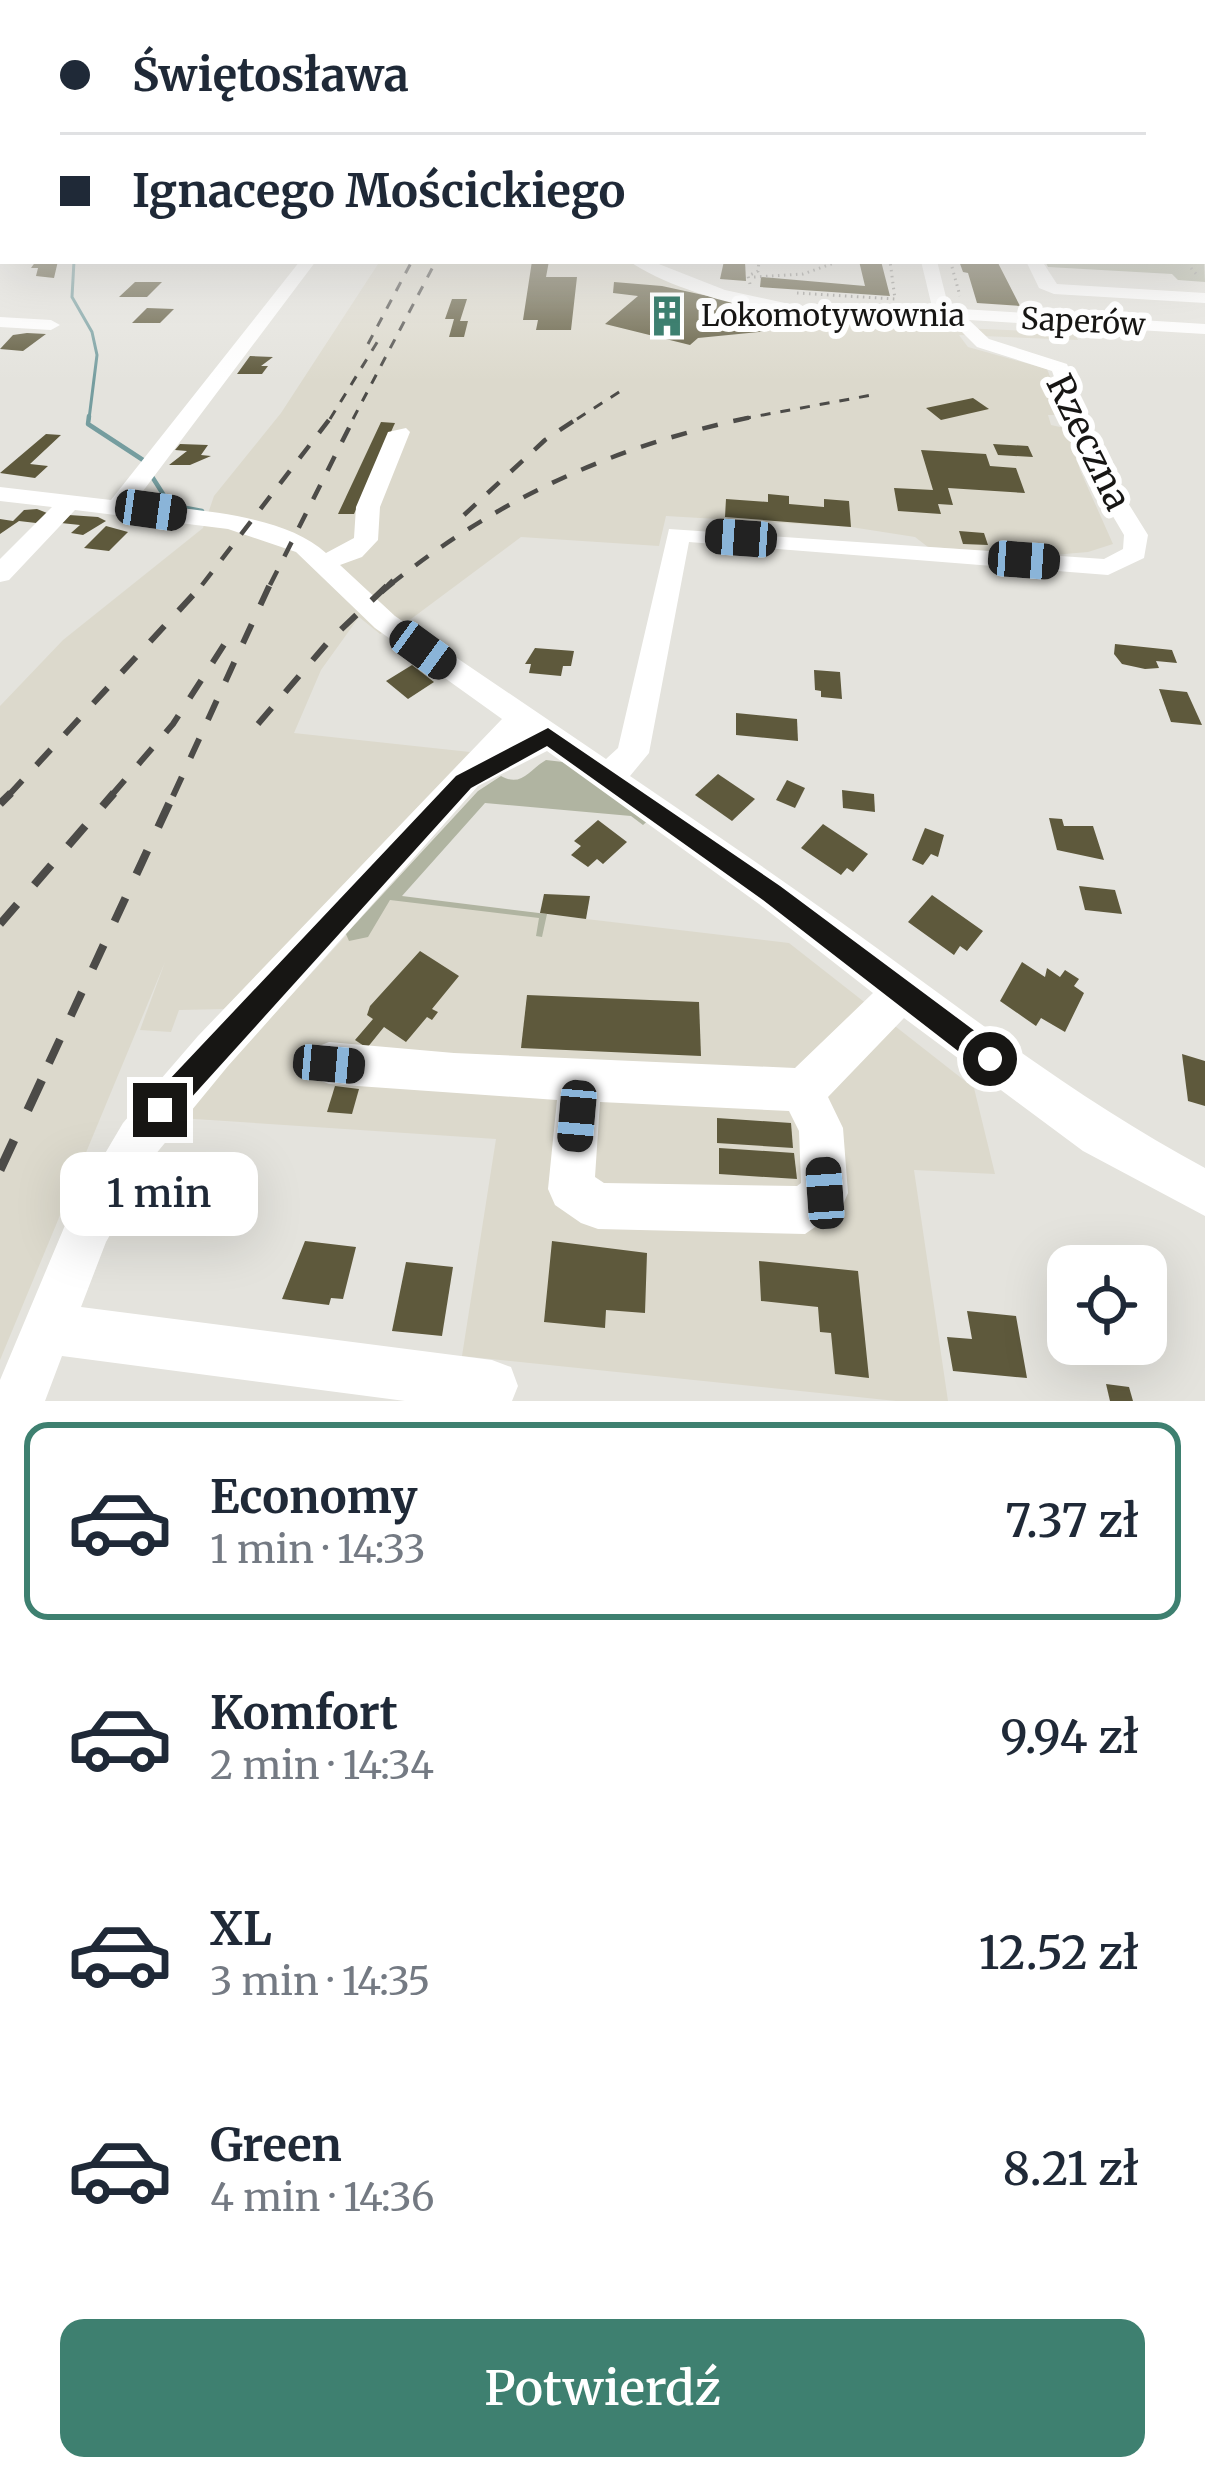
<!DOCTYPE html>
<html lang="pl">
<meta charset="utf-8">
<style>
:root{--surface:#fff;--page:#f6f6f7;--text:#1f2937;--muted:#747a83;--line:#e0e1e3;--accent:#3e8070}
body{margin:0;font-family:Merriweather,serif;background:var(--page);color:var(--text);height:100vh;display:flex;flex-direction:column;font-size:45px;white-space:nowrap}
*{box-sizing:border-box;margin:0}
p{font-size:39px;color:var(--muted)}
.icon{flex:none;width:66px;height:66px;fill:none;stroke:currentColor;stroke-width:2;stroke-linecap:round;stroke-linejoin:round}
.map{position:relative;height:1401px;overflow:hidden}
.sheet{display:flex;flex-direction:column;background:var(--surface);flex:1}
.sheet>*{flex:none}
.hud{position:absolute;left:0px;top:0px;width:1206px;height:264px;box-shadow:0 12px 48px #0002;display:grid;align-content:center;height:264px;padding:0 60px;background:var(--surface)}
.fabs{position:absolute;left:1047px;top:1245px;display:grid;gap:24px}
.fabs a{display:grid;place-items:center;width:120px;height:120px;border-radius:24px;background:var(--surface);box-shadow:0 12px 48px #0002;font-size:60px}
.end{position:absolute;width:54px;height:54px;margin:-27px;border:15px solid #171614;background:#fff;box-shadow:0 0 0 6px #fff}
.from{border-radius:50%}
.bubble{position:absolute;height:84px;border-radius:24px;background:var(--surface);box-shadow:0 12px 48px #0002;font-size:39px;font-weight:600;line-height:84px;text-align:center}
.car{position:absolute;width:36px;height:72px;margin:-36px -18px;border-radius:15px;box-shadow:0 0 9px 3px #0007;background:linear-gradient(#222 24%,#8ab4d8 0 40%,#222 0 76%,#8ab4d8 0 86%,#222 0)}
.hud b{display:flex;align-items:center;gap:42px;height:114px;font-size:45px}
.hud b+b{border-top:3px solid var(--line)}
.hud i{width:30px;height:30px;background:var(--text)}
ul{padding:21px 0 0;list-style:none}
li{display:flex;align-items:center;gap:36px;height:198px;margin:0 24px 18px;padding:0 36px;border:6px solid transparent;border-radius:24px}
li div{flex:1}
li b{display:block;font-size:45px}
li em{font-style:normal;font-weight:600}
li.active{border-color:var(--accent)}
li>.icon{width:108px;height:108px;stroke-width:1.5}
.action{display:flex;gap:24px;margin-top:auto;padding:24px 60px}
.action a{flex:1;height:138px;border-radius:24px;background:var(--accent);color:#fff;font-size:48px;font-weight:600;line-height:138px;text-align:center}
.map>svg:first-child{display:block}
</style>
<div class="map">
<svg width="1205" height="1401" viewBox="0 0 1205 1401">
<rect width="100%" height="100%" fill="#e4e3dd"/>
<g fill="#dcd9cc">
<polygon points="380,261 629,261 671,281 871,324 1074,333 1078,340 959,335 968,347 1047,369 1065,415 1048,415 1051,425 1069,429 1080,470 1113,544 1088,552 1053,555 928,547 915,537 851,527 666,516 659,546 521,537 411,619 380,634 359,617 321,670 294,733 470,752 225,1009 179,1010 171,1032 140,1030 165,962 0,1360 0,706 63,640 203,528 214,496 281,413"/>
<polygon points="383,895 789,943 974,1088 995,1174 914,1170 948,1401 896,1401 462,1356 496,1139 179,1118"/>
</g>
<g fill="#b0b4a1">
<polygon points="1203,231 1205,282 1178,280 1172,274 1048,267 1045,261 1203,261"/>
<path d="M546,760l17,2 88,56 -8,7 -12,-9 -146,-13 -83,93 145,18 -5,23 -6,-1 3,-18 -149,-18 -22,37 -19,4 -3,-7 132,-143 23,-15c21,12 29,-7 45,-16z"/>
</g>
<g fill="none" stroke-linecap="round" stroke-linejoin="round">
<polyline stroke="#759d9f" stroke-width="3" points="74,261 72,297 92,332 97,355 89,419"/>
<g stroke="#759d9f" stroke-width="4.5">
<polyline points="89,416 88,424 143,460"/>
<polyline points="151,475 170,505 202,511"/>
</g>
</g>
<g fill="#5e593c" fill-rule="evenodd">
<polygon points="36,261 58,261 54,278 36,276 38,268 31,268"/>
<polygon points="532,261 549,261 546,277 577,277 571,330 536,330 538,320 523,320"/>
<polygon points="724,261 745,261 746,281 720,279"/>
<polygon points="859,261 881,261 890,296 760,287 761,277 865,286"/>
<polygon points="959,261 997,261 1020,306 977,303 968,273 963,272"/>
<polygon points="135,282 162,282 147,297 119,297"/>
<path d="M614,282l48,4 146,32 -8,10 -102,10 -8,7 -85,-21 33,-28 -25,-3zM721,313l45,9 -60,7z"/>
<polygon points="452,299 467,299 460,321 468,321 464,337 449,337 454,319 445,319"/>
<polygon points="147,308 174,309 160,323 132,323"/>
<polygon points="27,333 46,334 23,351 0,349 13,335"/>
<polygon points="250,356 273,357 261,366 268,366 262,374 237,374"/>
<polygon points="973,398 989,409 941,420 926,408"/>
<polygon points="381,422 395,423 354,514 338,514"/>
<polygon points="46,434 61,435 30,464 48,466 35,478 0,473"/>
<polygon points="180,444 208,445 201,455 211,456 190,465 169,465 187,451 175,450"/>
<polygon points="993,444 1028,446 1033,457 998,455"/>
<polygon points="921,450 986,454 990,466 1016,468 1025,493 948,488 953,505 938,504 941,514 898,511 894,488 933,490"/>
<polygon points="768,494 789,496 789,504 824,507 824,499 849,501 851,527 725,517 726,499 768,502"/>
<polygon points="37,509 47,513 36,523 19,521 0,534 0,519 13,521 24,510"/>
<polygon points="69,515 98,517 106,521 83,535 71,533 80,525 61,523"/>
<polygon points="106,526 128,532 109,551 84,548"/>
<polygon points="959,531 984,533 988,545 963,544"/>
<polygon points="1115,644 1172,650 1177,663 1156,661 1159,668 1145,669 1122,664 1114,654"/>
<polygon points="535,648 574,651 571,666 563,666 561,676 529,673 531,664 525,664"/>
<polygon points="412,665 434,682 408,699 386,681"/>
<polygon points="814,670 840,672 842,699 821,697 821,691 815,690"/>
<polygon points="1159,689 1187,692 1202,725 1171,722"/>
<polygon points="736,713 797,719 798,741 736,735"/>
<polygon points="718,774 755,799 732,821 695,795"/>
<polygon points="787,780 805,788 795,808 776,800"/>
<polygon points="842,790 874,794 875,812 843,808"/>
<polygon points="1049,818 1062,819 1064,826 1093,826 1104,860 1057,850"/>
<polygon points="598,820 627,842 603,864 597,859 588,867 571,855 581,846 574,841"/>
<polygon points="823,824 868,854 853,872 847,868 841,875 801,848"/>
<polygon points="925,828 944,835 938,857 931,854 923,865 912,860"/>
<polygon points="1079,886 1115,890 1122,914 1085,910"/>
<polygon points="544,894 590,896 586,919 540,913"/>
<polygon points="932,895 983,931 967,951 960,946 954,955 908,922"/>
<polygon points="420,951 459,976 432,1009 438,1012 432,1020 427,1017 406,1042 384,1027 367,1048 355,1040 373,1019 367,1015 370,1006"/>
<polygon points="1022,962 1045,977 1047,968 1060,977 1065,970 1079,979 1074,986 1084,993 1065,1032 1041,1018 1036,1026 1000,1001"/>
<polygon points="527,995 699,1002 701,1056 521,1048"/>
<polygon points="1182,1054 1205,1061 1205,1106 1188,1101"/>
<polygon points="335,1086 359,1089 352,1114 327,1112"/>
<polygon points="717,1118 791,1123 793,1148 717,1143"/>
<polygon points="719,1148 794,1153 797,1179 719,1174"/>
<polygon points="305,1241 356,1247 343,1299 331,1298 329,1305 282,1299"/>
<polygon points="552,1241 647,1253 645,1313 606,1310 605,1328 544,1322"/>
<polygon points="759,1261 858,1271 869,1378 835,1374 831,1333 820,1332 818,1307 761,1301"/>
<polygon points="406,1262 453,1267 442,1336 392,1331"/>
<polygon points="967,1311 1016,1316 1027,1378 953,1371 947,1337 972,1339"/>
<polygon points="1106,1384 1129,1387 1133,1401 1110,1401"/>
</g>
<g fill="none" stroke-linecap="round" stroke-linejoin="round">
<g stroke="#979692" stroke-width="3" stroke-dasharray="1.5 4.5" stroke-linecap="butt">
<polyline points="952,267 960,296"/>
<polyline points="1191,268 1198,276"/>
<polyline points="754,277 803,274 840,261"/>
<polyline points="750,284 748,276 758,271 759,261"/>
<polyline points="797,293 895,299 890,261"/>
</g>
<g fill="#fff" fill-rule="evenodd">
<rect x="1203" y="189" width="2" height="8"/>
<rect x="0" y="205" width="3" height="8"/>
<rect x="1203" y="221" width="2" height="8"/>
<path d="M300,261h16l-182,242c56,7 149,10 192,50l28,-15 2,-31 32,-75 18,-4 4,4 -30,75 -2,33 -16,17 -22,8 55,51 211,143 12,-11 51,-219 435,30 19,-10 1,-14 -36,-61 -36,-103 -75,-24 -28,-28c-20,-2 -36,7 -55,7 -71,0 -207,-24 -265,-65h22l74,29 92,20 81,6 34,-9 -11,-46h16l11,44 14,4 243,15v10l-236,-14 20,19 78,25 43,110 38,61 -4,23 -36,17 -419,-33 -40,211 -19,23c96,65 192,131 285,200 94,69 186,136 290,192v48l-122,-65 -179,-133 -76,79 15,31 5,65 -7,16 -36,25 -207,-5 -17,-6 -26,-18 -7,-16 9,-89 -228,-16 -15,-6 -6,-15 6,-15 15,-6 125,11 341,15 78,-75 -114,-89 -212,-153 -69,35 -250,280 -73,89 -49,87 -25,65 411,53 19,7 7,19 -6,15h-107l-343,-45 -17,45h-45v-21l71,-169 52,-88 75,-87 304,-317 -127,-91 -79,-76 -68,-23 -153,-19 -66,70 -9,2v-23l52,-52 -52,-6v-14l111,13zM600,1102l189,9 10,20 2,52 -4,3 -193,-3 -9,-6z"/>
<polygon points="1026,261 1042,261 1057,284 1205,293 1205,303 1054,294 1039,288"/>
<polygon points="0,317 51,320 60,325 51,330 0,327"/>
</g>
<g stroke="#4c4b48" stroke-width="3" stroke-dasharray="10 10" stroke-linecap="butt">
<polyline points="368,344 412,261"/>
<polyline points="330,419 381,336"/>
<polyline points="353,419 436,261"/>
<polyline points="577,419 627,387"/>
<polyline points="741,419 872,395"/>
</g>
<g stroke="#4c4b48" stroke-width="4.5" stroke-dasharray="16 16" stroke-linecap="butt">
<polyline points="464,515 545,440 581,416"/>
<polyline points="202,585 332,416"/>
<polyline points="270,585 355,416"/>
<polyline points="388,585 393,580"/>
<path d="M390,585c110,-88 228,-141 367,-169"/>
</g>
<g stroke="#4c4b48" stroke-width="6" stroke-dasharray="21 21" stroke-linecap="butt">
<polyline points="381,592 393,582"/>
<polyline points="258,724 329,641 391,582"/>
<polyline points="8,796 205,582"/>
<polyline points="111,796 173,724 231,634"/>
<polyline points="173,796 271,582"/>
</g>
<g stroke="#4c4b48" stroke-width="8" stroke-dasharray="26 26" stroke-linecap="butt">
<polyline points="0,804 11,793"/>
<polyline points="0,924 114,793"/>
<polyline points="49,1063 174,793"/>
</g>
<polyline stroke="#4c4b48" stroke-width="9" stroke-dasharray="33 33" stroke-linecap="butt" points="0,1170 51,1060"/>
</g>
<linearGradient id="sky" x2="0" y2="1"><stop stop-color="#7aabcb"/><stop offset="0.49" stop-color="#f3f2f0"/><stop offset="1" stop-color="#f3f2f0" stop-opacity="0"/></linearGradient>
<rect width="1205" height="381" fill="url(#sky)"/>
<polygon fill="#171614" points="548,728 780,886 999,1049 1003,1059 999,1068 990,1072 980,1068 763,900 547,746 471,788 171,1120 160,1124 150,1120 146,1110 150,1100 456,776"/>
<defs>
<g id="building-bare" transform="scale(3.24)"><path d="M-4-6H4V6H1V3H-1V6H-4ZM-2.5-4.3h1.7v1.8h-1.7ZM.8-4.3h1.7v1.8H.8ZM-2.5-1h1.7V.8h-1.7ZM.8-1h1.7V.8H.8Z" fill="#3e8070" stroke="#fff" stroke-width="2.5" paint-order="stroke"/></g>
</defs>
<g fill-rule="evenodd">
<use href="#building-bare" x="667" y="316"/>
</g>
<g text-anchor="middle" stroke-width="12" stroke-linejoin="round" paint-order="stroke">
<g font-size="30" fill="#171614" stroke="#fff" text-anchor="start">
<text x="701" y="326">Lokomotywownia</text>
</g>
<g font-size="30" fill="#171614" stroke="#fff">
<text transform="translate(1083 322) rotate(3)" y="10">Saperów</text>
</g>
<g font-size="36" fill="#171614" stroke="#fff">
<text transform="translate(1089 442) rotate(64)" y="13">Rzeczna</text>
</g>
</g>
</svg>
<div class="fabs">
<a><svg class="icon" aria-label="locate" viewBox="0 0 24 24"><circle cx="12" cy="12" r="6"/><path d="M12 2v4M12 18v4M2 12h4M18 12h4"/></svg></a>
</div>
<i class="end from" style="left:990px;top:1059px"></i>
<i class="end" style="left:160px;top:1110px"></i>
<div class="bubble" style="left:60px;top:1152px;width:198px">1 min</div>
<i class="car" style="left:151px;top:510px;rotate:98deg"></i>
<i class="car" style="left:741px;top:538px;rotate:274deg"></i>
<i class="car" style="left:1024px;top:560px;rotate:94deg"></i>
<i class="car" style="left:423px;top:650px;rotate:126deg"></i>
<i class="car" style="left:329px;top:1064px;rotate:95deg"></i>
<i class="car" style="left:577px;top:1116px;rotate:185deg"></i>
<i class="car" style="left:825px;top:1193px;rotate:356deg"></i>
<div class="hud">
<b><i class="from"></i>Świętosława</b>
<b><i></i>Ignacego Mościckiego</b>
</div>
</div>
<section class="sheet">
<ul>
<li class="active"><svg class="icon" aria-label="car" viewBox="0 0 24 24"><path d="M5 17H2v-5l4-1 3-4h7l3 4 3 1v5h-3M9 17h6M6 11h13"/><circle cx="7" cy="17" r="2"/><circle cx="17" cy="17" r="2"/></svg><div><b>Economy</b><p>1 min · 14:33</p></div><em>7.37 zł</em></li>
<li><svg class="icon" aria-label="car" viewBox="0 0 24 24"><path d="M5 17H2v-5l4-1 3-4h7l3 4 3 1v5h-3M9 17h6M6 11h13"/><circle cx="7" cy="17" r="2"/><circle cx="17" cy="17" r="2"/></svg><div><b>Komfort</b><p>2 min · 14:34</p></div><em>9.94 zł</em></li>
<li><svg class="icon" aria-label="car" viewBox="0 0 24 24"><path d="M5 17H2v-5l4-1 3-4h7l3 4 3 1v5h-3M9 17h6M6 11h13"/><circle cx="7" cy="17" r="2"/><circle cx="17" cy="17" r="2"/></svg><div><b>XL</b><p>3 min · 14:35</p></div><em>12.52 zł</em></li>
<li><svg class="icon" aria-label="car" viewBox="0 0 24 24"><path d="M5 17H2v-5l4-1 3-4h7l3 4 3 1v5h-3M9 17h6M6 11h13"/><circle cx="7" cy="17" r="2"/><circle cx="17" cy="17" r="2"/></svg><div><b>Green</b><p>4 min · 14:36</p></div><em>8.21 zł</em></li>
</ul>
<div class="action"><a>Potwierdź</a></div>
</section>
